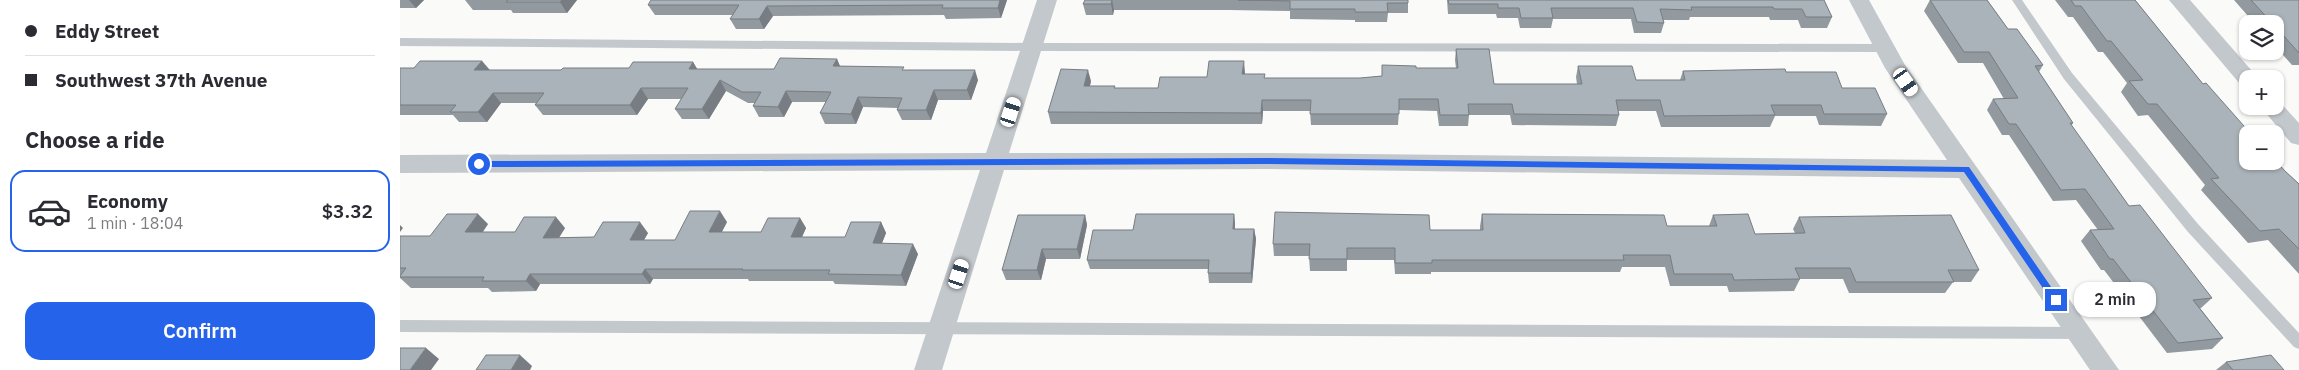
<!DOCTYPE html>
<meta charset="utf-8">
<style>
:root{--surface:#fff;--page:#f7f7f7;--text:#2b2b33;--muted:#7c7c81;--line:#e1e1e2;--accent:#2563eb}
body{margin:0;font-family:"IBM Plex Sans",sans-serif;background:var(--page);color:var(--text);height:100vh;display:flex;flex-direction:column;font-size:19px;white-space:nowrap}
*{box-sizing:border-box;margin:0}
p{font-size:16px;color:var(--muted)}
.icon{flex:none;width:28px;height:28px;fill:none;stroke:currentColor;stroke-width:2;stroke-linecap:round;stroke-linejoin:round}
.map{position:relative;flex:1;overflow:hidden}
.drawer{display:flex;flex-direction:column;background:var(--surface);width:400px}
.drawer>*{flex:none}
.hud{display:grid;align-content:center;height:110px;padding:0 25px;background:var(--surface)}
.fabs{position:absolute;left:1839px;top:15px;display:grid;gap:10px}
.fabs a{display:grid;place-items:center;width:45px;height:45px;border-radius:10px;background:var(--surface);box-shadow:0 1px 4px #0004;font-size:25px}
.end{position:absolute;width:22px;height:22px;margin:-11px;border:6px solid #2563eb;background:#fff;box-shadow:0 0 0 2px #fff}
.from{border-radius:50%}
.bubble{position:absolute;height:35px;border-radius:15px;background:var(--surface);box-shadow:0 1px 4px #0004;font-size:16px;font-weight:600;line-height:35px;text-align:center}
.car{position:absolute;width:15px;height:30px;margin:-15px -8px;border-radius:6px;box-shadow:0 0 4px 1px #0007;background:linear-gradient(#fff 24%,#345 0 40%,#fff 0 76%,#345 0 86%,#fff 0)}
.hud b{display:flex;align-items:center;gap:18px;height:48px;font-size:19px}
.hud b+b{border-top:1px solid var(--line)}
.hud i{width:12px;height:12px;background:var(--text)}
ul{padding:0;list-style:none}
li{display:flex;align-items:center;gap:15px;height:82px;margin:0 10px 8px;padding:0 15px;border:2px solid var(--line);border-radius:15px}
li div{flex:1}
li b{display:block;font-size:19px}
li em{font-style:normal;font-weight:600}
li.active{border-color:var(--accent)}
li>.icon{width:45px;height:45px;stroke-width:1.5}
h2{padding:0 25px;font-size:22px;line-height:60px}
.cta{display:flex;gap:10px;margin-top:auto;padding:10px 25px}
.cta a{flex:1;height:58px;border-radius:15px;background:var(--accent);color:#fff;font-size:20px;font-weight:600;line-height:58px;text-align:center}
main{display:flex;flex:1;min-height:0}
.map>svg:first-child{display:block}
</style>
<main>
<section class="drawer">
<div class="hud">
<b><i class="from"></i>Eddy Street</b>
<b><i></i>Southwest 37th Avenue</b>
</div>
<h2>Choose a ride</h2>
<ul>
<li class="active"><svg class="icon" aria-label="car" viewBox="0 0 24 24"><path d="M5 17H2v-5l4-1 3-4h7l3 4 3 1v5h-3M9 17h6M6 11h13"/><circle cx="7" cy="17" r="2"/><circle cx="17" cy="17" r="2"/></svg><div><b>Economy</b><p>1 min · 18:04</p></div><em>$3.32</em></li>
</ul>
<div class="cta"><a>Confirm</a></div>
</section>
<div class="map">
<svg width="1899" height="370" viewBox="0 0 1899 370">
<rect width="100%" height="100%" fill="#fafaf8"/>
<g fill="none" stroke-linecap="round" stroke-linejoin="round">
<g fill="#c3c8cc" fill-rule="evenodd">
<polygon points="1612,0 1622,0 1672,73 1798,224 1899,333 1899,349 1894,347 1788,232 1664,79"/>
<polygon points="0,38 632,43 1485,44 1491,48 1485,52 632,51 0,46"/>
<polygon points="0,320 1679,327 1684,329 1686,333 1684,337 1679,339 0,332"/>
</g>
<g fill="#c3c8cc" fill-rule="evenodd">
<polygon points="637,0 657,0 609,153 864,153 1547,160 1485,68 1449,0 1469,0 1505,65 1719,370 1690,370 1559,178 864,169 604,170 542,370 514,370 580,170 0,173 0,155 586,153"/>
<polygon points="1769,0 1790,0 1859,79 1848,79 1848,86 1840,84"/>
<polygon points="1875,99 1879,101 1899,123 1899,145 1891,143 1860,106 1875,106"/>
</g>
</g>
<g fill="#929a9f">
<polygon points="0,0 24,0 16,8 0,8"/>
<polygon points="65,0 177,0 167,13 113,13 111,10 73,10"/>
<polygon points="607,0 601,18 546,19 544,15 373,16 364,29 336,29 330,19 333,15 255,15 248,5"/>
<polygon points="685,0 1008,0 1008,13 988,13 987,22 955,22 955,20 890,19 890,11 829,10 714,10 713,15 686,15 683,4"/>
<polygon points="1047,0 1424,0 1432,17 1427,28 1401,28 1398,20 1370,20 1369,17 1290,17 1289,20 1263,20 1264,23 1261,33 1234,33 1231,19 1153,19 1151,28 1120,28 1118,18 1097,18 1096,14 1048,14"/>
<polygon points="1530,0 1587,0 1608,29 1643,65 1639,72 1673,123 1671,126 1729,206 1812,298 1801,308 1800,308 1823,338 1812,349 1767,353 1704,270 1701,270 1681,241 1690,230 1698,230 1676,200 1653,201 1609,135 1602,135 1587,110 1593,99 1604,99 1583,63 1558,63 1524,11"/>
<polygon points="1655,0 1735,0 1803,84 1885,171 1899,184 1899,274 1868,240 1848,243 1801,190 1805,185 1748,115 1738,116 1721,92 1727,83 1703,52 1698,52 1673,17 1668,17"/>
<polygon points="1834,0 1899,0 1899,65 1892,65 1875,46 1875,24 1855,24"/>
<polygon points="1056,49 1094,84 1177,84 1176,77 1178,66 1236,80 1280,80 1283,71 1386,72 1442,88 1487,114 1481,126 1419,125 1416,116 1375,116 1370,127 1261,127 1256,111 1218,111 1219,115 1216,126 1112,125 1110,115 1069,115 1068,126 1039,126 1037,111 999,110 998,125 911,125 910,111 863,111 862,124 651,124 648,112 691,81 690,86 716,88 758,88 807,77 845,73 844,74 865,78 960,78 982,76 1016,68 1056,68 1055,60"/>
<polygon points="437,59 440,66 505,70 578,80 571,100 538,100 531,120 502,120 497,110 498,108 463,107 456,124 425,124 420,113 426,102 392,102 384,117 359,117 353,106 355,103 348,103 326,91 309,119 282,119 275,109 282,99 248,99 237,115 143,115 135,105 136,103 101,103 87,122 59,122 53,115 0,115 0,68 14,68 82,61 90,70 161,70 229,68 293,62 297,69 374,69"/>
<polygon points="834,214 835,224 835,229 854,229 856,239 852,283 809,283 808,273 808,269 690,269 687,260 733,230"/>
<polygon points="1082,214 1267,226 1309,226 1313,215 1355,234 1395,233 1393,229 1399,217 1579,270 1571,282 1553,282 1545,293 1449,293 1443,279 1400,279 1394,291 1329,292 1327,286 1270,286 1265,267 1222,267 1220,272 1031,272 1031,274 995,274 994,260 947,260 947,271 910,271 909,256 874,256 873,244 1080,230 1080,226"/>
<polygon points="685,215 687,225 680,259 646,259 641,280 606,280 602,270"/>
<polygon points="400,218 406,228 402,237 445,237 481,222 486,233 482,243 518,254 506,286 435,284 433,281 349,281 348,279 253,279 250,284 140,284 136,291 92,292 88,288 11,288 0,278 0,236 30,236 88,224 83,232 115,232 165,228 159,238 194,237 248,233 244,240 275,240 327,222 322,232 361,232"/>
<polygon points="1826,362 1884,370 1816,370"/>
</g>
<g fill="#777d82">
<polygon points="9,0 24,0 16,8"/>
<polygon points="162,0 177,0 167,13 160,2"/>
<polygon points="600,0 607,0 601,18 598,8"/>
<polygon points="712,0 714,10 713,15 711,4"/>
<polygon points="367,6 373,16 364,29 359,19"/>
<polygon points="437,59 441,69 433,66"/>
<polygon points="82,61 90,71 74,70"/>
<polygon points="844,61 845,73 843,85 842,74"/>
<polygon points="293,62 299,72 289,69"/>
<polygon points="575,70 578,80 571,100 567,90"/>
<polygon points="688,70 691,81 687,97 684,86"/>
<polygon points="320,80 326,91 309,119 302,109"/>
<polygon points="241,88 248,99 237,115 230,105"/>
<polygon points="534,90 538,100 531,120 526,110"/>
<polygon points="386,91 392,102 384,117 378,107"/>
<polygon points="93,93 101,103 87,122 78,112"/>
<polygon points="458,97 463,107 456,124 451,114"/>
<polygon points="862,100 863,111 862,124 861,113"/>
<polygon points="320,211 327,222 316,242 309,232"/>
<polygon points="78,214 88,224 75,242 65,232"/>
<polygon points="834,214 835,224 834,239 833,229"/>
<polygon points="685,215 687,225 680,259 677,249"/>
<polygon points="156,217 165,228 152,248 143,238"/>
<polygon points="400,218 406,228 397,248 391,237"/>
<polygon points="240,222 248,233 238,250 230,240"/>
<polygon points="481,222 486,233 478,253 473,243"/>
<polygon points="0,225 3,228 0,232"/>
<polygon points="854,229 856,239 852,283 851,273"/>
<polygon points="513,244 518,254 506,286 501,275"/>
<polygon points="642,249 646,259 641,280 637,270"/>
<polygon points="245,269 253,279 250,284 242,274"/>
<polygon points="130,274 140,284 136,291 126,281"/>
<polygon points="26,348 39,359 31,370 10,370"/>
<polygon points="120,355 132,366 130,370 111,370"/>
</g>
<g fill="#aab3b9" stroke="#777d82">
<polygon points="108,0 162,0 160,2 106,2"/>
<polygon points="251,0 600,0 598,8 542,8 543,5 367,6 359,19 330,19 339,5 248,5"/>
<polygon points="685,0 712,0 711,4 683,4"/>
<polygon points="838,0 1008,0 1008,3 987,3 988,12 955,12 955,9 890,9 890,1"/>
<polygon points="1048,0 1424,0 1432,17 1406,17 1402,9 1374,9 1373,7 1291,7 1292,10 1260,9 1264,23 1237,22 1233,8 1151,8 1153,18 1121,18 1119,8 1098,8 1098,4 1049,4"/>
<polygon points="1530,0 1587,0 1608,29 1617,29 1643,65 1635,66 1673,123 1670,123 1729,206 1740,205 1812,298 1793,300 1823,338 1778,343 1713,259 1710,259 1690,230 1714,229 1685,189 1661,190 1616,124 1609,124 1593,99 1618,98 1589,52 1564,52"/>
<polygon points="1671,0 1735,0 1803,84 1806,83 1851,134 1848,134 1848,161 1875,161 1875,160 1885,171 1899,184 1899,249 1879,229 1860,231 1811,179 1819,178 1757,104 1748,104 1729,81 1743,80 1711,41 1707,41 1681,6 1675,6"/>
<polygon points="1851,0 1899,0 1899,53 1875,26 1875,24 1873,24"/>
<polygon points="1056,49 1089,49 1094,84 1182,84 1178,66 1232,66 1236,80 1285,80 1283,71 1385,69 1386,72 1436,72 1442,88 1475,88 1487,114 1424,114 1421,105 1371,105 1375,115 1264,116 1260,100 1216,100 1219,115 1114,114 1112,104 1068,104 1069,115 1040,115 1038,99 999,99 999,114 910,114 911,100 862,100 861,113 648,112 661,69 688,70 684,86 715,86 714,88 758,88 760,77 807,77 809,61 844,61 842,74 865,74 864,78 960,78 982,76 982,65 1016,66 1016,68 1058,68"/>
<polygon points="380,58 437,59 433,66 504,67 502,70 575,70 567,90 534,90 526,110 497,110 502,98 458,97 451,114 420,113 431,92 386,91 378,107 353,106 361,92 342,92 320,80 302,109 275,109 288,88 241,88 230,105 135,105 144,93 93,93 78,112 50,112 56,105 0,105 0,68 14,68 20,61 82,61 74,70 161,70 163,68 229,68 233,62 293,62 289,69 374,69"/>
<polygon points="290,211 320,211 309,232 361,232 368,218 400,218 391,237 445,237 451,222 481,222 473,243 513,244 501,275 428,274 430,270 342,270 343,269 245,269 242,274 130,274 126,281 82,281 84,277 0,277 0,276 6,268 0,268 0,236 30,236 47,214 78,214 65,232 115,232 124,217 156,217 143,238 194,237 203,222 240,222 230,240 275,240"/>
<polygon points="875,212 1029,215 1030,230 1083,230 1082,214 1264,215 1267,226 1317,226 1313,215 1348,214 1355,234 1405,233 1399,217 1551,215 1579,270 1548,270 1554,282 1456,282 1450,268 1395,268 1400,279 1334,280 1332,274 1274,274 1270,255 1223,255 1224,260 1032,260 1032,263 995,263 995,248 947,248 947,259 909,259 910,244 873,244"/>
<polygon points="736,214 834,214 833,229 854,229 851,273 808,273 809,260 687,260 693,230 733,230"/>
<polygon points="618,215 685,215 677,249 642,249 637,270 602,270"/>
<polygon points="0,348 26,348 10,370 0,370"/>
<polygon points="86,355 120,355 111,370 76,370"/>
<polygon points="1871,355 1884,370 1833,370 1826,362"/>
</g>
<polygon fill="#2563eb" points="864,158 1566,167 1569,167 1660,300 1656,304 1653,303 1564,172 864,164 79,167 75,164 79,161"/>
</svg>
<div class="fabs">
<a><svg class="icon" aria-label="layers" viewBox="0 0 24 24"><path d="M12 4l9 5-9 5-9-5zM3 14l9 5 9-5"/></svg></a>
<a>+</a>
<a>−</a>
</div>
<i class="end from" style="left:79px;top:164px"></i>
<i class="end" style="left:1656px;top:300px"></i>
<div class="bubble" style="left:1674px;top:282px;width:82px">2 min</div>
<i class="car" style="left:1506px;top:82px;rotate:145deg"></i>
<i class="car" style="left:611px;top:112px;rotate:18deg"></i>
<i class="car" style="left:559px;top:274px;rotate:18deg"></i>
</div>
</main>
